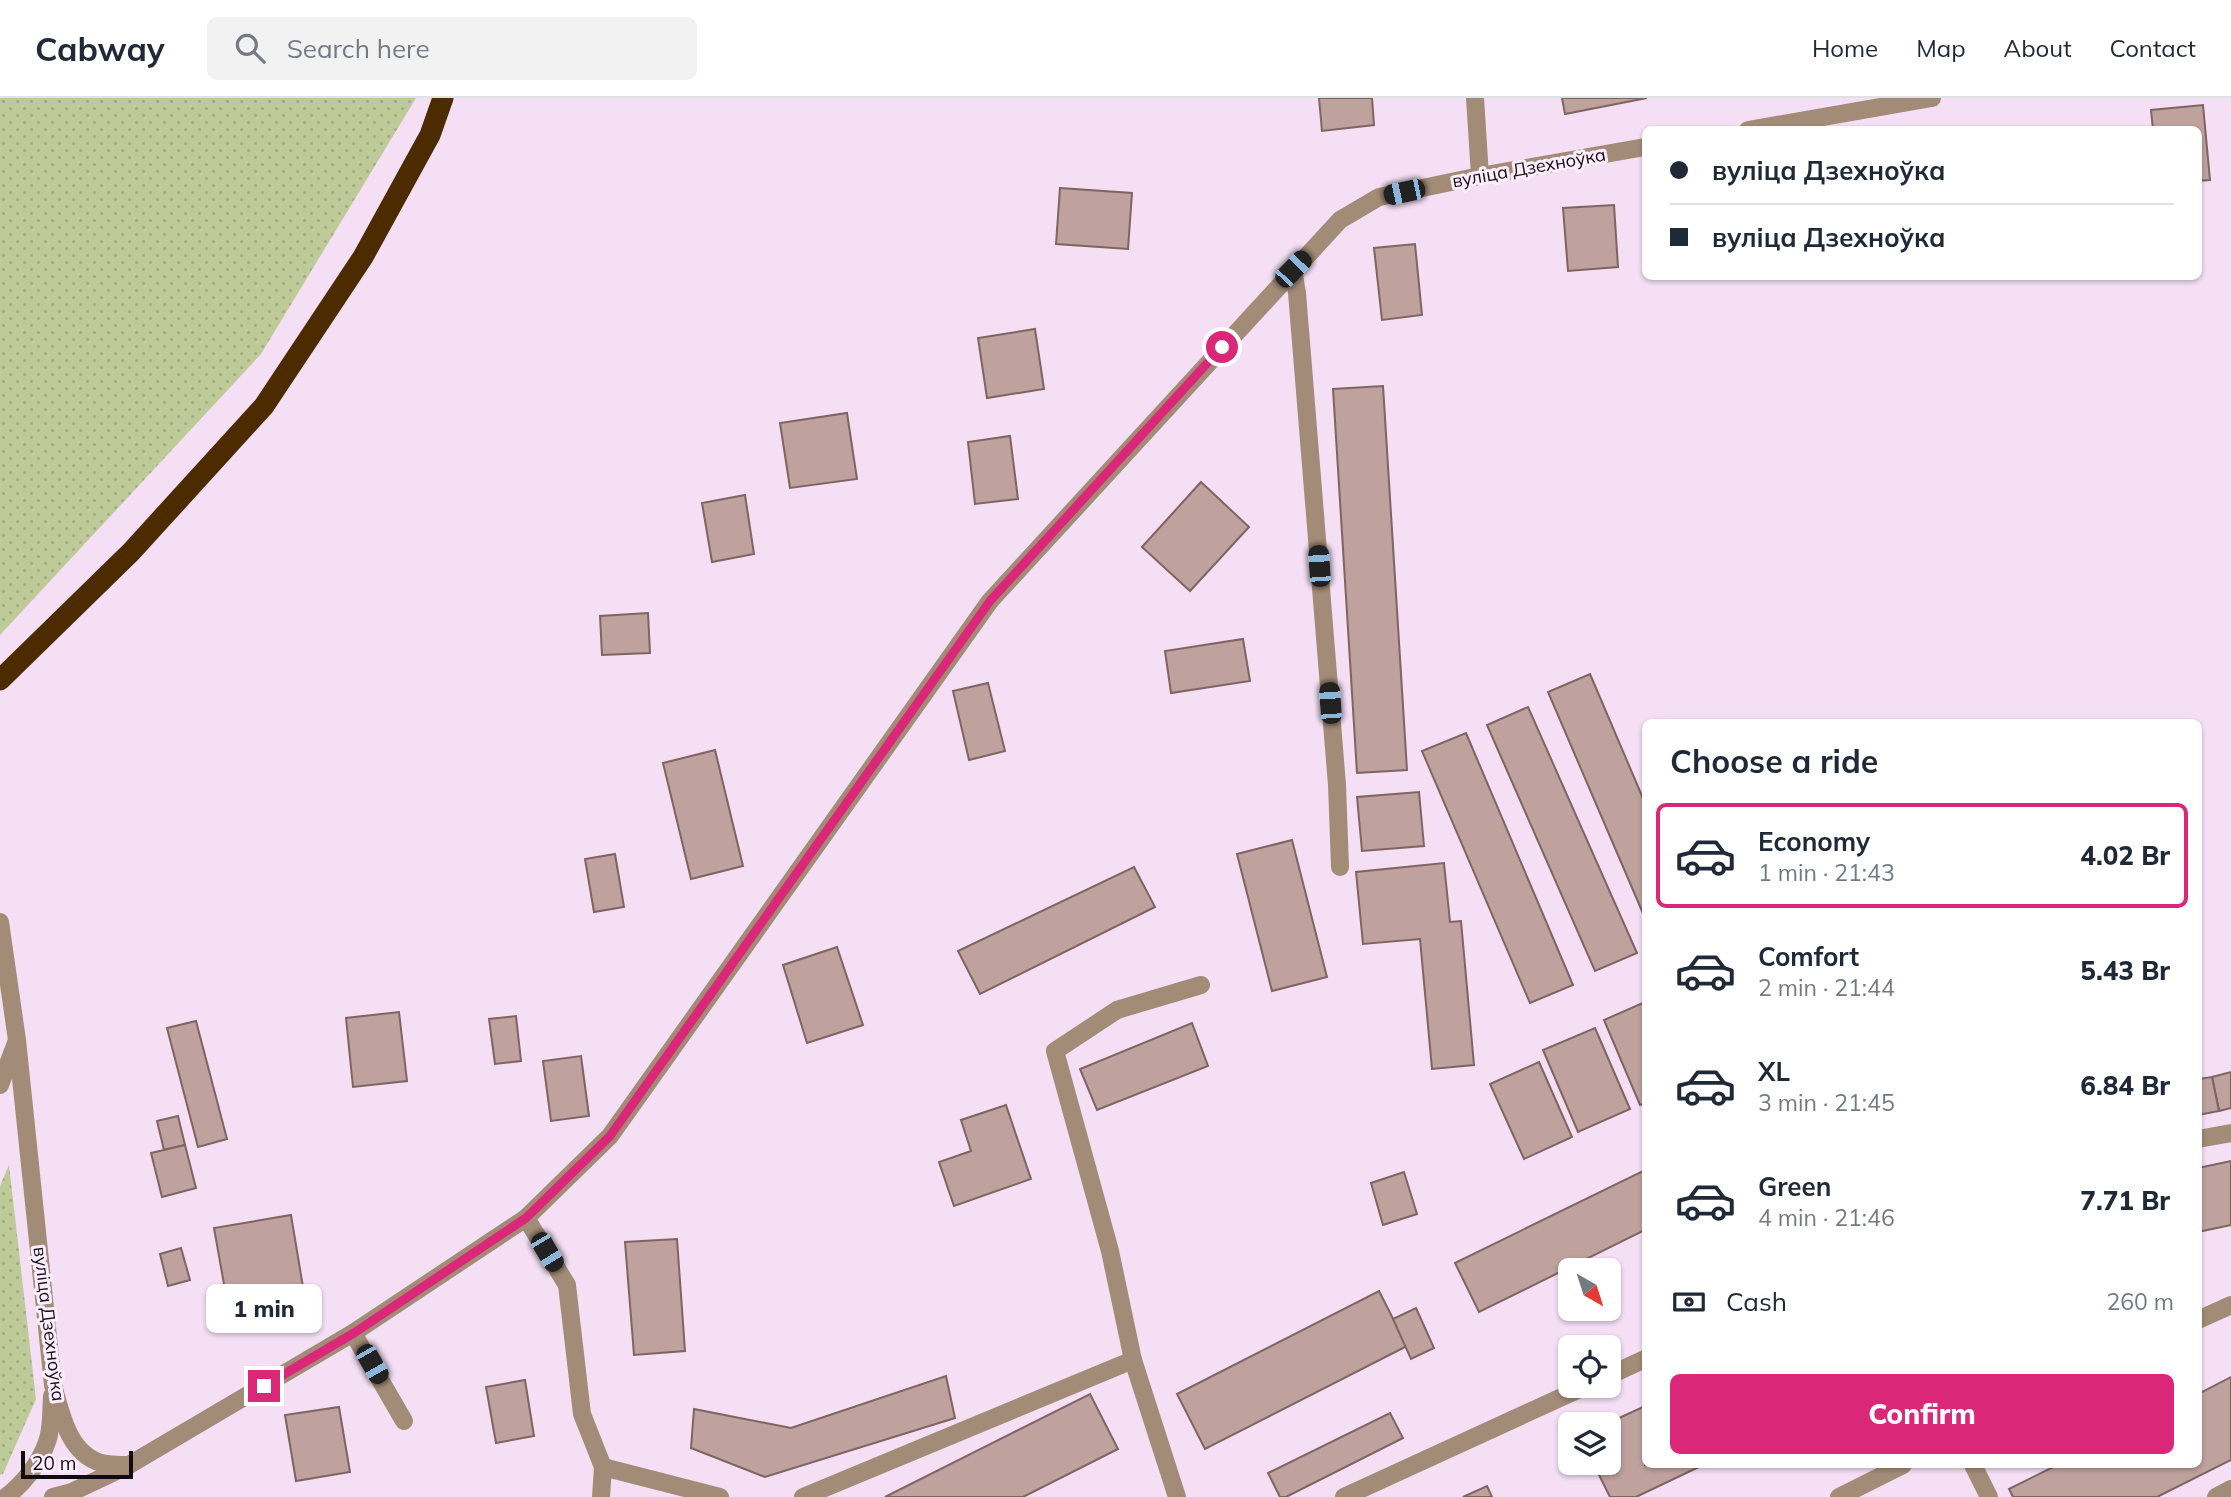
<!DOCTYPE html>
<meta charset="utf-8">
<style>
:root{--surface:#fff;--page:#f2f2f3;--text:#1f2937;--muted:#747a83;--line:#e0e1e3;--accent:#db2777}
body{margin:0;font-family:Mulish,sans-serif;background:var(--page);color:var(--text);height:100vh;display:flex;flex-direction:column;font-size:26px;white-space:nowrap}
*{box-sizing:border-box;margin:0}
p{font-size:23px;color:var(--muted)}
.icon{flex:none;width:38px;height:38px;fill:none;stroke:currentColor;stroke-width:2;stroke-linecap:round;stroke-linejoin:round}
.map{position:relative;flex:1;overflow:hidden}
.panel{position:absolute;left:1642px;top:621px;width:560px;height:749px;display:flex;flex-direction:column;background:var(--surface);border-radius:10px;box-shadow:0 2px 5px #0004}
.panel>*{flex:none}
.hud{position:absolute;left:1642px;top:28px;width:560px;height:154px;border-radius:10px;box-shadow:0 2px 5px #0004;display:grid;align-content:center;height:154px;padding:0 28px;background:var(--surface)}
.needle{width:46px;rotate:141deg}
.fabs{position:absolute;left:1558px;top:1160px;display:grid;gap:14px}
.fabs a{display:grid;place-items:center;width:63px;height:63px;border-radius:10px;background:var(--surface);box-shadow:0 2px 5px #0004;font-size:35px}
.scale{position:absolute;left:21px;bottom:18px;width:112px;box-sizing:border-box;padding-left:7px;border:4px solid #110b11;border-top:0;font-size:19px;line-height:24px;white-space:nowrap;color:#110b11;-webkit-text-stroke:5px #feeefe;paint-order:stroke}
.end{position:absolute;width:32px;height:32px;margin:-16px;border:9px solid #db2777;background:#fff;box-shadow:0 0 0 4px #fff}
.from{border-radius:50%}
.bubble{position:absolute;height:49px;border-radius:10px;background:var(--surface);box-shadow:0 2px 5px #0004;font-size:23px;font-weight:800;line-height:49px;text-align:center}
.car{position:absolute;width:21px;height:42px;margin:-21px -10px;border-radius:9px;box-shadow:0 0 5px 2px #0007;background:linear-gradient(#222 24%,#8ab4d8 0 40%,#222 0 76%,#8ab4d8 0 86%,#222 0)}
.hud b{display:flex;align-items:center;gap:24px;height:66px;font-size:26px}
.hud b+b{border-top:2px solid var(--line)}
.hud i{width:18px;height:18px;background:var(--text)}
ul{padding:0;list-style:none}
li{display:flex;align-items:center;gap:21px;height:105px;margin:0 14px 10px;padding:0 14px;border:4px solid transparent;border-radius:10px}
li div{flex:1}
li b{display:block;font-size:26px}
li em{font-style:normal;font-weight:800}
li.active{border-color:var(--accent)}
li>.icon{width:63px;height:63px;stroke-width:1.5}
h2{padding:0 28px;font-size:32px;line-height:84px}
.pay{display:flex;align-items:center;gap:18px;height:77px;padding:0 28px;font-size:26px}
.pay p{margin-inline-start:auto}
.primary-button{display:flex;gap:14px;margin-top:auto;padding:14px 28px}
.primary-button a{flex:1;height:80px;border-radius:10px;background:var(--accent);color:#fff;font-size:28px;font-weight:800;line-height:80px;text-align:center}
header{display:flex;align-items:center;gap:42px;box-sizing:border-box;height:98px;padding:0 35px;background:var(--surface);border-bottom:2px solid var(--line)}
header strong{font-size:33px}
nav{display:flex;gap:38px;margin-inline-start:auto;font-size:24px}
.search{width:490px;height:63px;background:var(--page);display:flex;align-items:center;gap:18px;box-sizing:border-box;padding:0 24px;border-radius:10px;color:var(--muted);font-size:26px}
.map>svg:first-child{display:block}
</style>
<header>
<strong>Cabway</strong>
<div class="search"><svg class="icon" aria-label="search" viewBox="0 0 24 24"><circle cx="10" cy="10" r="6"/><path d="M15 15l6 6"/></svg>Search here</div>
<nav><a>Home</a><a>Map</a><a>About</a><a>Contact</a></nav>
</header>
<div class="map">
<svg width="2231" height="1399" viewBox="0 0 2231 1399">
<defs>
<pattern id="grass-dots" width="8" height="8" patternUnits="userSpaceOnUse" patternTransform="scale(1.75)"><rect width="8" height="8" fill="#becb98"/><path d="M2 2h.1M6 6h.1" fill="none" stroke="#a2ad82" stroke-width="1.8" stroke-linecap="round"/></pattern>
</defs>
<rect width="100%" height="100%" fill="#f4dff4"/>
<g fill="url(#grass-dots)">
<polygon points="0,0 416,0 261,256 0,537"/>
<polygon points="9,1067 36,1301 3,1376 0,1377 0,1088"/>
</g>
<g fill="#bfa19e" stroke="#7f6461" stroke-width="2">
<polygon points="1319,0 1372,0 1374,27 1322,33"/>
<polygon points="1562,0 1647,0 1565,16"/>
<polygon points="2203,7 2210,82 2198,83 2198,32 2153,32 2151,12"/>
<polygon points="1060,90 1132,95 1128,151 1056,146"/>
<polygon points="1614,107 1618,169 1568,173 1563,110"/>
<polygon points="1415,146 1422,217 1382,222 1374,150"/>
<polygon points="1035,231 1044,291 987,300 978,240"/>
<polygon points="1383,288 1407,672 1357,675 1333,291"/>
<polygon points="847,315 857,381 790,390 780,325"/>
<polygon points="1010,338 1018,401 975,406 968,344"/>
<polygon points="1201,384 1249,429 1190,493 1142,449"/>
<polygon points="745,397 754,456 712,464 702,405"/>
<polygon points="648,515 650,555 602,557 600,518"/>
<polygon points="1243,541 1250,583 1171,595 1165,553"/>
<polygon points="1590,576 1645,705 1645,820 1548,594"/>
<polygon points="988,585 1005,653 969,662 953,593"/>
<polygon points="1528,609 1637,855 1595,873 1487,627"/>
<polygon points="1466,635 1573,887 1530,905 1422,653"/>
<polygon points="715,652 743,768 691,781 663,665"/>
<polygon points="1419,694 1424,748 1362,753 1357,699"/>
<polygon points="1292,742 1327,879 1272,893 1237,756"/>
<polygon points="615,756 624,809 594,814 585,761"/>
<polygon points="1444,765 1450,824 1461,823 1474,967 1432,971 1420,841 1363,846 1356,774"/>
<polygon points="1134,769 1155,809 980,896 958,853"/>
<polygon points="837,849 863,927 807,945 783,867"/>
<polygon points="1645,904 1645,1005 1640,1007 1604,922"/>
<polygon points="399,914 407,983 353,989 346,920"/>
<polygon points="516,918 521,963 495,966 489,921"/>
<polygon points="196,923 227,1041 198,1049 167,930"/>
<polygon points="1192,925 1208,968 1097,1012 1080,971"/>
<polygon points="1595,930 1630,1011 1578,1034 1543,952"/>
<polygon points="581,958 589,1018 551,1023 543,963"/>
<polygon points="1539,964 1572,1039 1524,1061 1490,986"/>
<polygon points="2231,974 2231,1010 2219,1013 2212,979"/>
<polygon points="2212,979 2219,1013 2198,1017 2198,981"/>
<polygon points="1006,1007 1031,1081 954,1108 939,1064 971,1053 961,1022"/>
<polygon points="178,1018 185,1047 164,1052 157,1023"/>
<polygon points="185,1047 196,1090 162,1099 151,1055"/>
<polygon points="2231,1063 2231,1127 2198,1134 2198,1070"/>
<polygon points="1645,1072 1645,1132 1479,1214 1455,1165"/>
<polygon points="1404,1074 1417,1116 1383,1127 1371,1085"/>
<polygon points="291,1117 306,1207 230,1220 214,1130"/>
<polygon points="677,1141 685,1253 634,1257 625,1144"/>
<polygon points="181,1150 190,1182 168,1188 160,1156"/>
<polygon points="1379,1193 1407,1248 1205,1351 1177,1296"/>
<polygon points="1416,1210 1434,1250 1411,1261 1393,1221"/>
<polygon points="946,1278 955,1320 765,1379 691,1350 694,1311 791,1330"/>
<polygon points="2231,1279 2231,1362 2157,1399 2013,1399 2009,1391 2057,1367 2198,1367 2198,1296"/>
<polygon points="525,1282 534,1338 496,1345 486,1289"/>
<polygon points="1090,1296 1118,1351 1023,1399 885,1399"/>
<polygon points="1645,1308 1645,1367 1703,1367 1636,1399 1610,1399 1593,1365 1608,1365 1608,1326 1606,1326"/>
<polygon points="339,1309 350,1374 296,1383 285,1317"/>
<polygon points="1390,1315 1403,1340 1286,1399 1280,1399 1268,1375"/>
<polygon points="1487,1388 1492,1399 1463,1399"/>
</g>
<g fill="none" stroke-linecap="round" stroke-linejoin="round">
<g stroke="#a38c77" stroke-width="18">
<polyline points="1475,0 1480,78"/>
<polyline points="1748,32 1932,0"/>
<polyline points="1293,171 1297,195 1337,687 1340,769"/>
<path d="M0,824l17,118 36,345c8,28 15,68 48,78 8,2 19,2 28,2l224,-132 173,-115 84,-82 380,-535 350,-381 39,-23 101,-21 165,-29"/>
<polyline points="0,987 16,945"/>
<polyline points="2198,1041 2231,1035"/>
<polyline points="526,1120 567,1187 582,1316 603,1369"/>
<polyline points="2198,1222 2231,1207"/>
<polyline points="353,1235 404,1323"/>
<polyline points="1608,1278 1645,1261"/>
<polyline points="1973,1367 1989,1399"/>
<path d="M6,1399c17,-13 34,-34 41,-55 5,-13 4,-31 5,-46"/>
<polyline points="53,1399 72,1394 129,1367"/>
<polyline points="601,1399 603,1369 720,1399"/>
<polyline points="803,1399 1133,1262"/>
<polyline points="1177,1399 1133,1262 1110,1153 1055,953 1117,912 1201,887"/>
<polyline points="1344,1399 1586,1288"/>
<polyline points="1839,1399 1903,1367"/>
<polyline points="2216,1399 2231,1391"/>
</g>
<polyline stroke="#4d2b00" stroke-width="21" points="0,582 131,454 264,308 363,159 430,37 443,0"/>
</g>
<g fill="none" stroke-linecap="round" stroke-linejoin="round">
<polyline stroke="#db2777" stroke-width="9" points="264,1288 354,1235 526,1120 610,1038 990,503 1222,249"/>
</g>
<g text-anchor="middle" stroke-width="6" stroke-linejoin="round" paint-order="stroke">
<g font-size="18" fill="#110b11" stroke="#feeefe">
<text transform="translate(1529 70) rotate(-10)" y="6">вуліца Дзехноўка</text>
<text transform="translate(49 1226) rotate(83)" y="6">вуліца Дзехноўка</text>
</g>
</g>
</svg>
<div class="fabs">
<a><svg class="needle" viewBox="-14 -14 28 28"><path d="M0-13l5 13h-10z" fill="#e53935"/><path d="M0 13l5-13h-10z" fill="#747a83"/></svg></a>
<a><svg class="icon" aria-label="locate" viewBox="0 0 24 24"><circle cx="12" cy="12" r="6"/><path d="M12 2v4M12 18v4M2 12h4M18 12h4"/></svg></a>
<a><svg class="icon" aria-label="layers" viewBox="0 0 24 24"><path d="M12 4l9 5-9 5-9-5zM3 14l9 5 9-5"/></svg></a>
</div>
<div class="scale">20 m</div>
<i class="end from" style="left:1222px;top:249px"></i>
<i class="end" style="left:264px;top:1288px"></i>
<div class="bubble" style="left:206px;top:1186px;width:116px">1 min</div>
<i class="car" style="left:1404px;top:94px;rotate:258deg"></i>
<i class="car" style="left:1293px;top:171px;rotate:44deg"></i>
<i class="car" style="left:1319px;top:468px;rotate:356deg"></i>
<i class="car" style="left:1330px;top:605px;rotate:356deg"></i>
<i class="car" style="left:547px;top:1154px;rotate:149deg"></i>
<i class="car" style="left:372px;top:1266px;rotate:150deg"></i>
<div class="hud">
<b><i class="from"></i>вуліца Дзехноўка</b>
<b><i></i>вуліца Дзехноўка</b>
</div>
<section class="panel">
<h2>Choose a ride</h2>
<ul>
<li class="active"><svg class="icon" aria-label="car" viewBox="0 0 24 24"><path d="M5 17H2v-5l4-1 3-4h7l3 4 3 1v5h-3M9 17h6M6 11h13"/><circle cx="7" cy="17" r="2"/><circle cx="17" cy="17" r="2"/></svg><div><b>Economy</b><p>1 min · 21:43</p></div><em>4.02 Br</em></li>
<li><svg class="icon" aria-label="car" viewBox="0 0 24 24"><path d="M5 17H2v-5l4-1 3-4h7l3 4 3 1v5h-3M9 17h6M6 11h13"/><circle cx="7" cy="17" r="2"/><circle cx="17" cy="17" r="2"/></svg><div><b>Comfort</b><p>2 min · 21:44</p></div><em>5.43 Br</em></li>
<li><svg class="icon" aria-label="car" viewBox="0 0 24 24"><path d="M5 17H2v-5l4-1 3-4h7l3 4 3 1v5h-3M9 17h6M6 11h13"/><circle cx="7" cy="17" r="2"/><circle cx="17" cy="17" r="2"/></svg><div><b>XL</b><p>3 min · 21:45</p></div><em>6.84 Br</em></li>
<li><svg class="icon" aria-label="car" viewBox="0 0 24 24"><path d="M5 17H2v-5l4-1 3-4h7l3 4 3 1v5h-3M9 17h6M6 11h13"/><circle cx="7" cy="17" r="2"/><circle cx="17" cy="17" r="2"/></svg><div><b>Green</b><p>4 min · 21:46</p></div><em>7.71 Br</em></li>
</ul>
<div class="pay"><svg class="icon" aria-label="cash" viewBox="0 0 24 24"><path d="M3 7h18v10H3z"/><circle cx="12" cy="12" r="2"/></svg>Cash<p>260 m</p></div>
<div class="primary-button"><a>Confirm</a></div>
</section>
</div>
